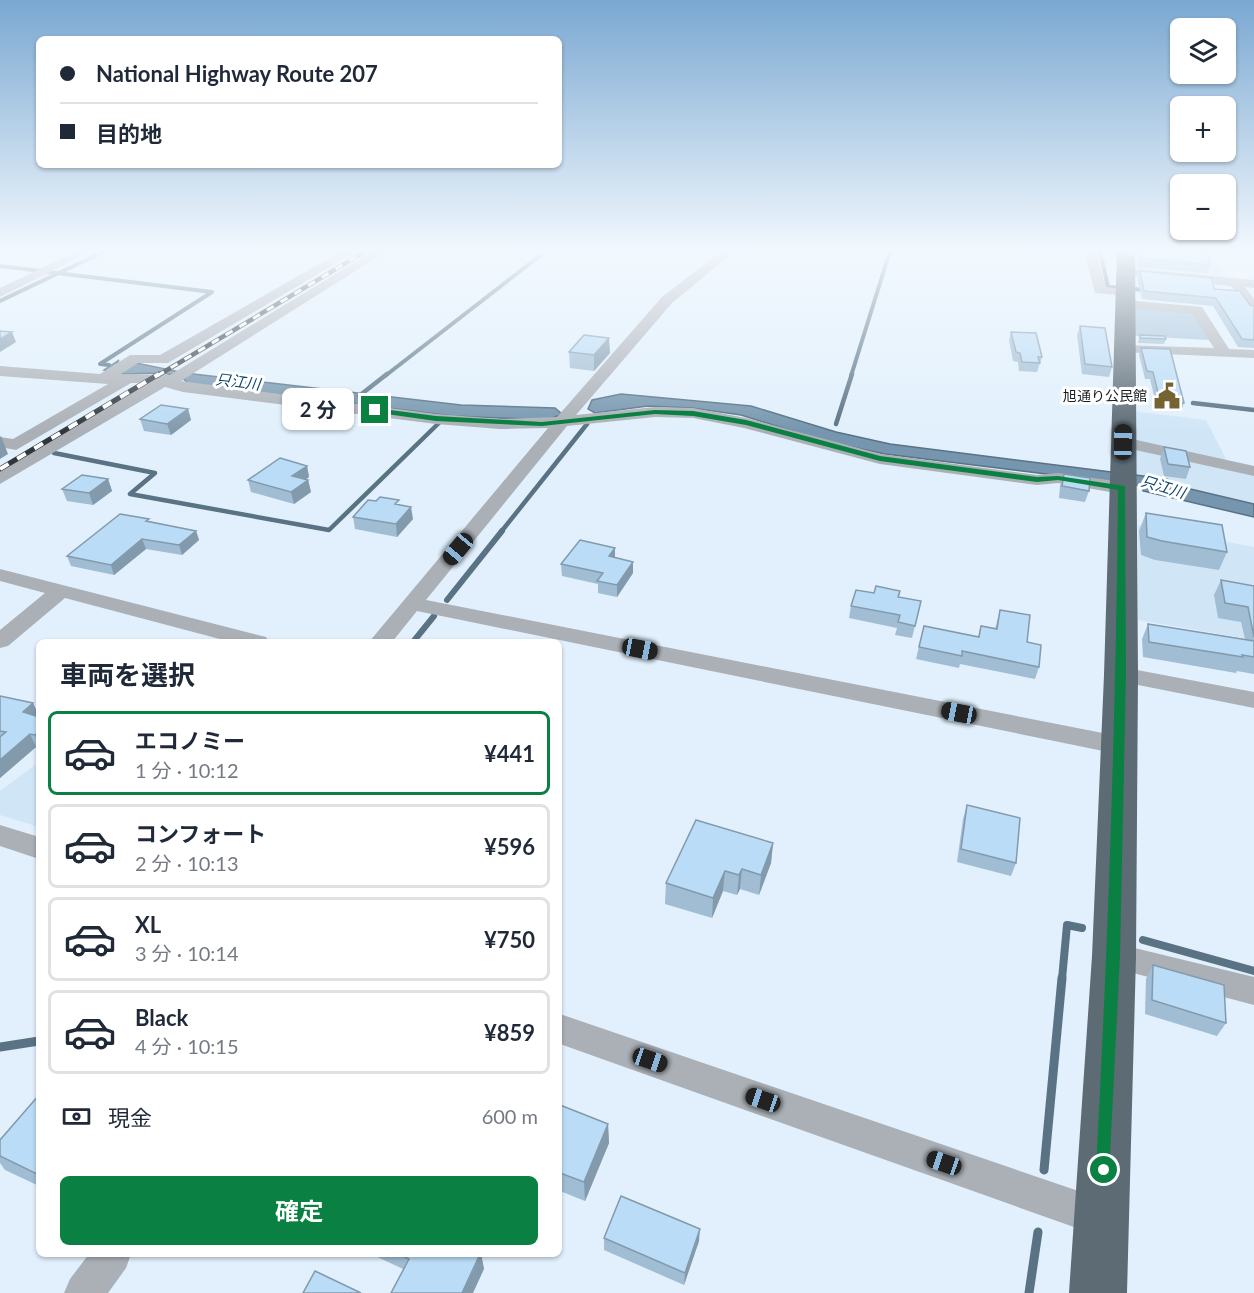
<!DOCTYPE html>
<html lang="ja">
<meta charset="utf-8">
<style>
:root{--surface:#fff;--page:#f2f2f3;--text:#1f2937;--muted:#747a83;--line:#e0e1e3;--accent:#0b8043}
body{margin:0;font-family:Lato,"Noto Sans JP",sans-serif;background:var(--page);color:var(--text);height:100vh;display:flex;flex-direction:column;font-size:22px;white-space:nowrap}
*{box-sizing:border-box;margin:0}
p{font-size:20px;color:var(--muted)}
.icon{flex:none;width:33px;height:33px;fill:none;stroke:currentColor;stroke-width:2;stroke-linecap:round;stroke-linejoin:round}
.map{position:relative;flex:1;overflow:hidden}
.panel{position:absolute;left:36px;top:639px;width:526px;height:618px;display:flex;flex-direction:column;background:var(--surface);border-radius:9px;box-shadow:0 2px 4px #0004}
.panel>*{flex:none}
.hud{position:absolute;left:36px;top:36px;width:526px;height:132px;border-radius:9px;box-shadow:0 2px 4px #0004;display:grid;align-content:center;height:132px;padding:0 24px;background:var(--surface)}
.fabs{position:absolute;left:1170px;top:18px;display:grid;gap:12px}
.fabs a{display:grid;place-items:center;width:66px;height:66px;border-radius:9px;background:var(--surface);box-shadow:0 2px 4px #0004;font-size:30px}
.end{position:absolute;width:27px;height:27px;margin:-14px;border:8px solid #0b8043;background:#fff;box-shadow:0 0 0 3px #fff}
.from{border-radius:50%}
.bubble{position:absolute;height:42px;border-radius:9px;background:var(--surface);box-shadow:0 2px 4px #0004;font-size:20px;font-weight:700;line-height:42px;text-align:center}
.car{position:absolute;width:18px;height:36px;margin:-18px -9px;border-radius:8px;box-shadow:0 0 4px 2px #0007;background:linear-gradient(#222 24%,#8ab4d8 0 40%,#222 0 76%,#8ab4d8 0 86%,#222 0)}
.hud b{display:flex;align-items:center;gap:21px;height:57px;font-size:22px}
.hud b+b{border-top:2px solid var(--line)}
.hud i{width:15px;height:15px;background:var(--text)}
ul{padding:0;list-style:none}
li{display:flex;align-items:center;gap:18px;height:84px;margin:0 12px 9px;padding:0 12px;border:3px solid var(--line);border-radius:9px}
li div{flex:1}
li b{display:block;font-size:22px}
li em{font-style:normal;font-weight:700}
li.selected{border-color:var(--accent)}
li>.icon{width:54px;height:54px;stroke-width:1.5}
h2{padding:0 24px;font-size:27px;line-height:72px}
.pay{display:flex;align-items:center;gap:15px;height:66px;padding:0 24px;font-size:22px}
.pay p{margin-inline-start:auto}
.action{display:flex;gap:12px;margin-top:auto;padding:12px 24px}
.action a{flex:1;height:69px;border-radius:9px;background:var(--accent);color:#fff;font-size:24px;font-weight:700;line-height:69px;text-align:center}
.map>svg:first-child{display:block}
</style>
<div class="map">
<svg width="1254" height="1293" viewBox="0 0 1254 1293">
<rect width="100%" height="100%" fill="#e1f0fc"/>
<g fill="#d0e6f7">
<polygon points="1135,251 1254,251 1254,254 1210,251 1228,281 1135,272"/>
<polygon points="1133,411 1206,420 1226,459 1227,469 1254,475 1254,506 1132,477"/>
<polygon points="1138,525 1254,547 1254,640 1138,620"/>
<polygon points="39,762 39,827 0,815 0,791"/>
</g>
<polygon fill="#a2c0d8" points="1135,308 1193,312 1210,340 1135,336"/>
<g fill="#7596ae" stroke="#597284" stroke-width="1.5">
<path d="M119,360l-2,3 14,2 5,-2 49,10 276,32 94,3 7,6 -14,6 -95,-4 -265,-33c-12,-14 -42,-9 -61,-9 -7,0 -16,-3 -23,-4z"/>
<polygon points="621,394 751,406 836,432 890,444 1167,479 1182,487 1254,504 1254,517 1143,491 1142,486 885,454 824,441 741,415 692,408 648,406 595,413 588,409 592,400"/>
</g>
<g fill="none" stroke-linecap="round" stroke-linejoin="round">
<g stroke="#597284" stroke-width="4">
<polyline points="1100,251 1108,287 1145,290"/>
<polyline points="0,266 212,292 100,364 109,365"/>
<polyline points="0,301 105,251"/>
<polyline points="385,376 546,251"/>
<polyline points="851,376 890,251"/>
</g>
<g stroke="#597284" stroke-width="4.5">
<polyline points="359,396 387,374"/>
<polyline points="1193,403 1254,410"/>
<polyline points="836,424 852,374"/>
<polyline points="54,453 155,473 130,494 329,530 443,419"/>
<polyline points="501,532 587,424"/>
</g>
<g stroke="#597284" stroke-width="6">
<polyline points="447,600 502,531"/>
<polyline points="413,642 434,616"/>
</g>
<g stroke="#597284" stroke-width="8">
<polyline points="1143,940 1254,971"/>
<polyline points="1062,979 1067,925 1082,928"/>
</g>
<g stroke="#597284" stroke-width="9">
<polyline points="0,1047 39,1041"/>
<polyline points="1044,1170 1062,978"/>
<polyline points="1029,1293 1038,1232"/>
</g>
<g fill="#aab0b6" fill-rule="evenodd">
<polygon points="77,251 92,251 0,297 0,288"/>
<polygon points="342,251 357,251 168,363 138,363 121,374 170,375 373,251 387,251 181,381 436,414 500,419 557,417 662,297 722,251 735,251 672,303 576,415 655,407 693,408 746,418 881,454 1037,475 1058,473 1122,482 1131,488 1122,494 1058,483 1037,485 880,464 744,428 693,418 655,417 567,426 426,600 1118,736 1127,739 1131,745 1127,751 1118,754 417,611 392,642 369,642 548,428 500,429 436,424 183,392 165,387 0,484 0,471 147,383 131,383 16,450 0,447 0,437 13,439 108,384 0,376 0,366 100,374 130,355 160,355"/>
<polygon points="1084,251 1096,251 1106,287 1130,290 1130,296 1095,293"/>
<polygon points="1126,268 1254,280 1254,288 1245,287 1254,299 1254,313 1249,312 1231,286 1121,275 1120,272"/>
<polygon points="1125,300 1202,307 1229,349 1254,350 1254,358 1120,352 1118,349 1120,346 1125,345 1214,348 1192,314 1120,307 1118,304"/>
<polygon points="1123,437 1254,466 1254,476 1117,446 1114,442"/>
<polygon points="0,569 266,637 269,642 231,642 65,598 8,646 0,648 0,630 45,593 0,581"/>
<polygon points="1121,667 1254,692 1254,708 1113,680 1109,675 1113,670"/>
<polygon points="0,825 39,837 39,859 0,846"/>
<polygon points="1114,943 1254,977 1254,1005 1103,965 1099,956 1103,947"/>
<polygon points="560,1014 1102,1199 1115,1205 1121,1218 1115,1231 1102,1237 560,1044"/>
<polygon points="89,1254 131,1254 126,1268 108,1293 64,1293 70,1279"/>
</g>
<polygon fill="#5d6b75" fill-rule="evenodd" points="1117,251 1135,251 1138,675 1136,956 1127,1293 1069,1293 1092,956 1104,675"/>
<g stroke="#30373c" stroke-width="4.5">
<polyline id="rail-far1" points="157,376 366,251"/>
</g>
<g stroke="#30373c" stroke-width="5">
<polyline id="rail" points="0,469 159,374"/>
</g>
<use href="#rail-far1" stroke="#fff" stroke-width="3" stroke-dasharray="8" stroke-linecap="butt"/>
<use href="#rail" stroke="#fff" stroke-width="4" stroke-dasharray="10" stroke-linecap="butt"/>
</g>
<g fill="#a0bdd4">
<polygon points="1138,251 1140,251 1210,265 1207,273 1137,267"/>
<polygon points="1140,271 1214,289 1254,306 1254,348 1238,347 1213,306 1142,299 1137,279"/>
<polygon points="1080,326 1112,367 1109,377 1082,374 1077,335"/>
<polygon points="1011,332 1042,357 1037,372 1019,371 1018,362 1013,361 1009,340"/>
<polygon points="1140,335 1166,339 1164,344 1138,343"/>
<polygon points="1141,348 1184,403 1181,411 1157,408 1150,379 1145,379 1139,355"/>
<polygon points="569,352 610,353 594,371 570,368"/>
<polygon points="188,409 191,420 171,435 144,431 140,419"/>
<polygon points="1164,447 1190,467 1186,479 1164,476 1160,459"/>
<polygon points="307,466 309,477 306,479 308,480 311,492 294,504 251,492 248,480"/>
<polygon points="1064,474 1089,491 1085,502 1059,498 1060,486"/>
<polygon points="108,479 112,491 93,505 67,501 62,489"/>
<polygon points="400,505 413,519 397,537 355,529 353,517"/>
<polygon points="1146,513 1227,552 1219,570 1155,560 1141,555 1139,531"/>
<polygon points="150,522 196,531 199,540 182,555 146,549 114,575 71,566 67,556"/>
<polygon points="615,548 615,557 633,573 617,597 598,593 598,584 562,576 561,564"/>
<polygon points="1221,580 1254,586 1254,674 1237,671 1236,673 1143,657 1142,639 1148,624 1245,639 1241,622 1218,618 1214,595"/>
<polygon points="900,591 899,597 921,601 912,638 895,635 897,628 849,618 851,606 874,593"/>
<polygon points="1000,610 1039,667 1035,679 960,664 959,668 916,659 924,626 978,637 981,626 995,629"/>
<polygon points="0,696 33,703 39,717 39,748 36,747 0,778"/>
<polygon points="967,805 1016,863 1011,876 957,862 963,819"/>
<polygon points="773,843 771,863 759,895 740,889 737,895 723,891 712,918 665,904 666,883"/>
<polygon points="1153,965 1226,1023 1217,1036 1145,1014 1146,979"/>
<polygon points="39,1095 39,1186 5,1170 0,1163 0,1140"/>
<polygon points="560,1105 608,1124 609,1143 585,1201 560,1191"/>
<polygon points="604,1238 699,1241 684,1285 604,1250"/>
<polygon points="371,1254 481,1254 484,1269 403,1269"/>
</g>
<g fill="#829aac">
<polygon points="12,332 16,342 0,352 0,339"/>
<polygon points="609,338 610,353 594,371 594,355"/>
<polygon points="188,409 191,420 171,435 167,424"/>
<polygon points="1,436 8,454 0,459 0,437"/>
<polygon points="307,466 309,477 295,487 292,476"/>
<polygon points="108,479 112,491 93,505 89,493"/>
<polygon points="308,480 311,492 294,504 291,492"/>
<polygon points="411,507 413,519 397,537 396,524"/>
<polygon points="196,531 199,540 182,555 179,545"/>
<polygon points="142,539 146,549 114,575 111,565"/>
<polygon points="615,548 615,560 609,556"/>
<polygon points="633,562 633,573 617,597 617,585"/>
<polygon points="33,703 39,716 29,724 23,712"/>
<polygon points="39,732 39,745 35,735"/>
<polygon points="30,734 36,747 0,778 0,760"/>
<polygon points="773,843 771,863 759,895 761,875"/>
<polygon points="742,869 740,889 737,895 739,875"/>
<polygon points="725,871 723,891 712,918 713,898"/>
<polygon points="608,1124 609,1143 585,1201 584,1182"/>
<polygon points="700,1229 699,1241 684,1285 685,1273"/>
<polygon points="481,1254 484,1269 473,1293 462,1293"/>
</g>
<g fill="#badcf6" stroke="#829aac" stroke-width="1.5">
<polygon points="1140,251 1207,251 1210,265 1140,258"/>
<polygon points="1140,271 1212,278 1214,289 1240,291 1250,305 1254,306 1254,340 1242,339 1216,298 1144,291"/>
<polygon points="1080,326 1105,328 1112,367 1085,364"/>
<polygon points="0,331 12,332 0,339"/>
<polygon points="1011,332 1036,333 1042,357 1038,357 1040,363 1022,362 1020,353 1016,352"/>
<polygon points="584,335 609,338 594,355 569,352"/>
<polygon points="1140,335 1165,336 1166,339 1140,338"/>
<polygon points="1141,348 1170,349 1184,403 1160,401 1153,372 1147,371"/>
<polygon points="161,405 188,409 167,424 140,419"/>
<polygon points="1164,447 1186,451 1190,467 1168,464"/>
<polygon points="280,458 307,466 292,476 308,480 291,492 248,480"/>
<polygon points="1064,474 1090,478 1089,491 1062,486"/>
<polygon points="82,475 108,479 89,493 62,489"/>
<polygon points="380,497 399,500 395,504 411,507 396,524 353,517 368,500 376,501"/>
<polygon points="1146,513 1222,525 1227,552 1162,541 1147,537"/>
<polygon points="120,514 149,519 146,521 196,531 179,545 142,539 111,565 67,556"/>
<polygon points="580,540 615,548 609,556 633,562 617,585 597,581 603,573 561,564"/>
<polygon points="1221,580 1254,586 1254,637 1248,607 1225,603"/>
<polygon points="876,586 900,591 898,597 921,601 915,626 898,622 900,615 851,606 856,590 874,593"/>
<polygon points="1000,610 1030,615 1027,642 1041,645 1039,667 962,651 962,656 919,647 924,626 979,637 981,626 997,629"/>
<polygon points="1148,624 1254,641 1254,657 1242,655 1243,657 1149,642"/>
<polygon points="0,696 33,703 23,712 39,717 39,732 35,735 30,734 0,760 0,737 6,732 0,731"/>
<polygon points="967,805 1020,818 1016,863 961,849"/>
<polygon points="696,820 773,843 761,875 742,869 739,875 725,871 713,898 666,883"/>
<polygon points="1153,965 1224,985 1226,1023 1152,1000"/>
<polygon points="39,1095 39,1175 0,1156 0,1140"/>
<polygon points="560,1105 608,1124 584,1182 560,1173"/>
<polygon points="621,1196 700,1229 685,1273 604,1238"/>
<polygon points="399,1254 480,1254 462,1293 391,1293 409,1259"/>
<polygon points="315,1271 361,1293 303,1293"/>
</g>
<linearGradient id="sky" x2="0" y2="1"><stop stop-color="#7aa8d1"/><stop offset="0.58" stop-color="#f2f8fe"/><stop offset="1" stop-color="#f2f8fe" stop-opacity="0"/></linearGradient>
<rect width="1254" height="432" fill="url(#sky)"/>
<path fill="#0b8043" d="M375,408l61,8 106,6 113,-12 38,1 53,9 134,36 157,21 21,-1 67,10 1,189 -6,281 -11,220 -5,2 -6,-2 -2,-6c12,-227 20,-453 22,-680l-60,-10 -21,2 -157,-21 -134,-36 -53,-9 -38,-2 -113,12 -106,-5 -64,-9z"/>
<defs>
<g id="civic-bare" transform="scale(2.07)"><path d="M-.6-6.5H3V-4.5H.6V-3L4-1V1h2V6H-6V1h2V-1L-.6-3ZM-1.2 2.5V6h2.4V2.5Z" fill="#756432" stroke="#fff" stroke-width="2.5" paint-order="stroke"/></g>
</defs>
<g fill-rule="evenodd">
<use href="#civic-bare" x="1167" y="396"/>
</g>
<g text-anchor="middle" stroke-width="6" stroke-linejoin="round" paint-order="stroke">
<g font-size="14" fill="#181d22" stroke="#fff" text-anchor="end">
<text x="1147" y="401">旭通り公民館</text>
</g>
<g font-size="15" font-style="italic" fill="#0b4567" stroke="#fff">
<text transform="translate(238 382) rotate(7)" y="5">只江川</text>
<text transform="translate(1163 487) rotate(17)" y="5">只江川</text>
</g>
</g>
</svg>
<div class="fabs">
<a><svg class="icon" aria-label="layers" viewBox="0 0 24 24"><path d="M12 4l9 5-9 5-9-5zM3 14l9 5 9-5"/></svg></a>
<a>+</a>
<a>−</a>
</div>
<i class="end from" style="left:1104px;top:1170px"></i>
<i class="end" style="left:375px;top:410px"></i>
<div class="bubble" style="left:282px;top:388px;width:72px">2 分</div>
<i class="car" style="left:1123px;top:442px;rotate:1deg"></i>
<i class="car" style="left:458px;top:549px;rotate:220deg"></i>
<i class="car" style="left:640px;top:649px;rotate:101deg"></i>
<i class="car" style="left:959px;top:713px;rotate:281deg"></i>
<i class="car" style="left:650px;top:1060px;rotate:109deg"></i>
<i class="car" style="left:763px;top:1100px;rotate:289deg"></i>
<i class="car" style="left:944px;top:1163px;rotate:289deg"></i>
<div class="hud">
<b><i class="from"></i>National Highway Route 207</b>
<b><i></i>目的地</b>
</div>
<section class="panel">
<h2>車両を選択</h2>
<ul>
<li class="selected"><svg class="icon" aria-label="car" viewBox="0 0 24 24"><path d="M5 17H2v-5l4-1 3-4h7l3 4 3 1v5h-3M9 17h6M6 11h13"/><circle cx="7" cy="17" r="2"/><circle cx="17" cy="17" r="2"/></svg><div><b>エコノミー</b><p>1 分 · 10:12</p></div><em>¥441</em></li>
<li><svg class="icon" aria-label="car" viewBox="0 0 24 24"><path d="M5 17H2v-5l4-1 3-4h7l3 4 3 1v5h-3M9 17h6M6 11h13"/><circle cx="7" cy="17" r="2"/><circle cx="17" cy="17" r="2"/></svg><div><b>コンフォート</b><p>2 分 · 10:13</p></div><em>¥596</em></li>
<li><svg class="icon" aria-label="car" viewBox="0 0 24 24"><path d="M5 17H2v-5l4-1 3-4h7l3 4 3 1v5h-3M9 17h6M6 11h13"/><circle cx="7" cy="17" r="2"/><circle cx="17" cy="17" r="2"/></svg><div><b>XL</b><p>3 分 · 10:14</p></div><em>¥750</em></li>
<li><svg class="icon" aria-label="car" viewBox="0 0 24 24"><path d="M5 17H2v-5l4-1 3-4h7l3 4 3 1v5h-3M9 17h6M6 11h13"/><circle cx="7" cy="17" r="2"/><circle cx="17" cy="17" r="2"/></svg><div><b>Black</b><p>4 分 · 10:15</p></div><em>¥859</em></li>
</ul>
<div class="pay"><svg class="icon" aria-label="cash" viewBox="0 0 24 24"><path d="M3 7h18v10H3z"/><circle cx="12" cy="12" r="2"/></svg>現金<p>600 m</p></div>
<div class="action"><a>確定</a></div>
</section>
</div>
